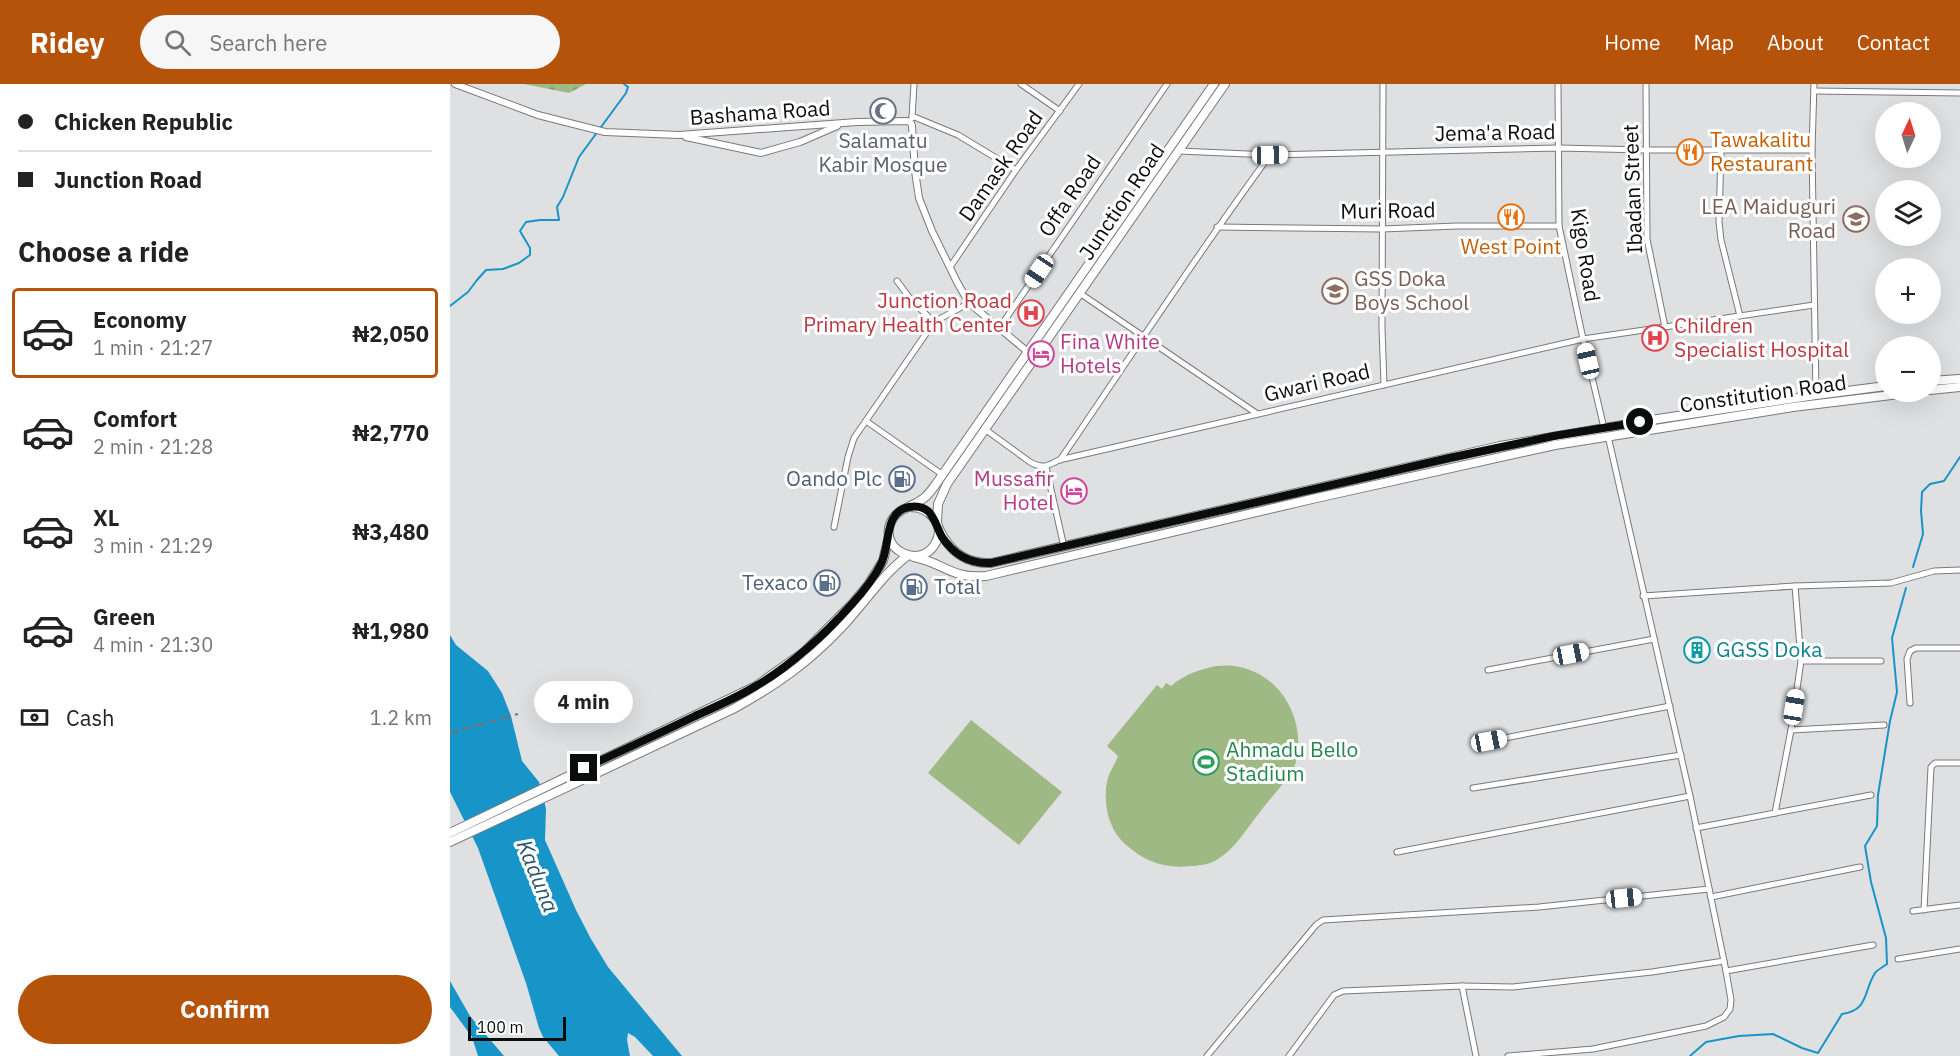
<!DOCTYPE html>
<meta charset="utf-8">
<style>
:root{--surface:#fff;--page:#f6f6f6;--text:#222;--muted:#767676;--line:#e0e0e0;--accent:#b45309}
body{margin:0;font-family:"IBM Plex Sans",sans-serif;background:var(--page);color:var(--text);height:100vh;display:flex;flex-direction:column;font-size:22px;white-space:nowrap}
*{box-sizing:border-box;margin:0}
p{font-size:20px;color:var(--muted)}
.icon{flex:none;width:33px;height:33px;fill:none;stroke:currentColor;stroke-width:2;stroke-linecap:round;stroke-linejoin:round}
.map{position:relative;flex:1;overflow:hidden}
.sheet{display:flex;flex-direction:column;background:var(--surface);width:450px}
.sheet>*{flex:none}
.banner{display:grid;align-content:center;height:132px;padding:0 18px;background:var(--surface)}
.needle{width:39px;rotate:4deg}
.fabs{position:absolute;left:1425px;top:18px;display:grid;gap:12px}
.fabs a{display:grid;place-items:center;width:66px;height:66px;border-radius:50%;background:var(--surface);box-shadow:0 6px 24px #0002;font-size:30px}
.scale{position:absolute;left:18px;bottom:15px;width:98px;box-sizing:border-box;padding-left:6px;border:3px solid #0b0c0c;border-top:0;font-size:16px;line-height:21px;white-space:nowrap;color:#0b0c0c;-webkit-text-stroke:4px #fff;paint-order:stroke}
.end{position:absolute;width:27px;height:27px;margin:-14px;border:8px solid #0b0c0c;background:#fff;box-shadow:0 0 0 3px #fff}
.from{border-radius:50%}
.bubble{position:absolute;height:42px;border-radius:21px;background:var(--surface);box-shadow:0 6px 24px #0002;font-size:20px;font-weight:800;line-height:42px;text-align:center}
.car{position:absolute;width:18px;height:36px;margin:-18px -9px;border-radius:8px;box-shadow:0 0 4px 2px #0007;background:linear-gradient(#fff 24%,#345 0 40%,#fff 0 76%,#345 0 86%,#fff 0)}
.banner b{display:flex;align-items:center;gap:21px;height:57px;font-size:22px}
.banner b+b{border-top:2px solid var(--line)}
.banner i{width:15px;height:15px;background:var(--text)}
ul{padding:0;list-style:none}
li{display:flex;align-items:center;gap:18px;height:90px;margin:0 12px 9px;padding:0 6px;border:3px solid transparent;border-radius:6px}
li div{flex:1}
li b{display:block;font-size:22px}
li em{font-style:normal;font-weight:800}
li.selected{border-color:var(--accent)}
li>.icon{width:54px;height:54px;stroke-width:1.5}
h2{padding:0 18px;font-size:27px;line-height:72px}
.pay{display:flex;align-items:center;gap:15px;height:66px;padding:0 18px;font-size:22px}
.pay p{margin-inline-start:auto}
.button{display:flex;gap:12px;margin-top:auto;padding:12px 18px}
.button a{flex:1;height:69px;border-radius:36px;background:var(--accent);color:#fff;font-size:24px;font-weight:800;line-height:69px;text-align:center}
header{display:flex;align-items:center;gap:36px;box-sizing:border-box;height:84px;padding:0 30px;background:var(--accent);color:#fff}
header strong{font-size:28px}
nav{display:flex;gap:33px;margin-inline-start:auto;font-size:21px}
.search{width:420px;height:54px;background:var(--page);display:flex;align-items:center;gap:15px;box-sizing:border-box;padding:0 21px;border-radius:33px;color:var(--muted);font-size:22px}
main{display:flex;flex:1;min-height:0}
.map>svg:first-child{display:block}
</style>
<header>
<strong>Ridey</strong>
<div class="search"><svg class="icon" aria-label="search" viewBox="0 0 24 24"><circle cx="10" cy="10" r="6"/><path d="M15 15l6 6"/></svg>Search here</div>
<nav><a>Home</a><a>Map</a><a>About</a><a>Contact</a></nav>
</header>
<main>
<section class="sheet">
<div class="banner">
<b><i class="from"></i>Chicken Republic</b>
<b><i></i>Junction Road</b>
</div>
<h2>Choose a ride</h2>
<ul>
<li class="selected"><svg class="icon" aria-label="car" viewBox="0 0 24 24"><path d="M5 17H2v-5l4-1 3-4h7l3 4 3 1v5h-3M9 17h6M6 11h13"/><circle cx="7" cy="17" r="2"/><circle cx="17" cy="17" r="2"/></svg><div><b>Economy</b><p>1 min · 21:27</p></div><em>₦2,050</em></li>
<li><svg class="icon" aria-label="car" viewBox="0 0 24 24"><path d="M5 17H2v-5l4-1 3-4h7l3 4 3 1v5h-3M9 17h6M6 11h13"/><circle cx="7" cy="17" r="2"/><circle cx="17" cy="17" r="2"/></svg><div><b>Comfort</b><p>2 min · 21:28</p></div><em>₦2,770</em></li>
<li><svg class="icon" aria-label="car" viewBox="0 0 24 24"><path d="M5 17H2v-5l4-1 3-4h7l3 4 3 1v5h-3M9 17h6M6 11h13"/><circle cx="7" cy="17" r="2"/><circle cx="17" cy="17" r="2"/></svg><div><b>XL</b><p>3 min · 21:29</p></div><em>₦3,480</em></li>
<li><svg class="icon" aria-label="car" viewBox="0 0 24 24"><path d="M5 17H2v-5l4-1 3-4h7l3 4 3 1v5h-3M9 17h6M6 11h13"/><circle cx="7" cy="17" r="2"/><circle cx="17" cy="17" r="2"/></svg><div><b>Green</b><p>4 min · 21:30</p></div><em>₦1,980</em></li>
</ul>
<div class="pay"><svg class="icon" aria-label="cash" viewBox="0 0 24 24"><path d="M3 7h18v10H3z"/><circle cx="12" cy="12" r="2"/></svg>Cash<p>1.2 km</p></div>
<div class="button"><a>Confirm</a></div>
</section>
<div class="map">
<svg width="1510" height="972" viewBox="0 0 1510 972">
<defs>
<pattern id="cemetery-stones" width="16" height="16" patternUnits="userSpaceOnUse" patternTransform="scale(1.5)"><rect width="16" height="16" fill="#9fb985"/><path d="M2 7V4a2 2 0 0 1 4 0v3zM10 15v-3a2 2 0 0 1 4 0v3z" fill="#889e72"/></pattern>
</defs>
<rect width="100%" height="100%" fill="#dfe0e2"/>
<polygon fill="url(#cemetery-stones)" points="74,0 136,0 119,9"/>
<g fill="#9fb985">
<path d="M766,582c6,0 12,-1 18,0 47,6 74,56 61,99 -4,11 -27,36 -35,47 -13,16 -25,37 -42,47 -7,5 -19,7 -27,7 -26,3 -46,-4 -66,-22 -17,-15 -22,-41 -18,-63 2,-8 8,-17 11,-25l-11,-10 50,-61 5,4 4,-6 5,3c14,-12 27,-16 45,-20z"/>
<polygon points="521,636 612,708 569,761 478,689"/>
</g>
<g fill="#1795c8">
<polygon points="0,551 6,561 38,587 52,609 61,632 72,677 89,698 93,712 96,725 95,756 126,826 141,855 158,883 232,972 203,972 185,953 178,949 177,956 180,972 109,972 93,953 89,944 76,899 28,764 0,708"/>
<polygon points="0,897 20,932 54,972 28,972 22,953 0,923"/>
</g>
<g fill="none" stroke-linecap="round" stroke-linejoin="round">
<g stroke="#1795c8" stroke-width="2">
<polyline points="0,222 18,208 27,196 36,186 53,185 69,179 80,171 80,164 70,147 76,138 90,136 109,136 107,123 113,113 129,73 176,9 178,3 174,0"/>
<polyline points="1463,483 1473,450 1471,427 1472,408 1480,400 1494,397 1510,373"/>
<path d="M1240,972l16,-14 33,-6 34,-2 29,14 16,5 24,-39c27,-4 21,-22 33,-41 2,-3 8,-6 12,-9l-1,-26 -15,-56 -6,-36 12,-20 1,-31 12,-74 7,-29 -5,-54 14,-50"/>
</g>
<g stroke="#79797b" stroke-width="7">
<g id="minor">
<polyline points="571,0 610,27"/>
<polyline points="933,0 932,244 934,301"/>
<polyline points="1108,0 1109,142 1133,255 1154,344"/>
<polyline points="1196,0 1197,155 1215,243"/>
<polyline points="1364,0 1362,66 1366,311"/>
<polyline points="1364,7 1510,9"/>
<polyline points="462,32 508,51 566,86"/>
<polyline points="462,34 464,0"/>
<polyline points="1271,66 1269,138 1271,156 1290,232"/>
<polyline points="729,67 820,71 1109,64 1196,66 1362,66"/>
<polyline points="767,143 932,145 1007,142 1109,142"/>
<polyline points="500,183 566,86 629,0"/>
<polyline points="447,197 462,217 484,238"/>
<polyline points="631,210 806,329"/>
<polyline points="550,243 717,0"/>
<polyline points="416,337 493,391"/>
<path d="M536,346l44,32c12,7 18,4 29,-2l524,-121 231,-34"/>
<path d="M610,376c70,-102 137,-206 210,-305"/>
<polyline points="596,383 614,463"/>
<polyline points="384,443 398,373 404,354 484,238 519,219"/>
<polyline points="1193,512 1345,502 1441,499 1484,487 1510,486"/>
<polyline points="1351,577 1431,577"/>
<polyline points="1038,586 1204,555"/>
<polyline points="1460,619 1457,575 1460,567 1466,564 1510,564"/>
<polyline points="1341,646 1434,641"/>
<polyline points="1039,657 1220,622"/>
<polyline points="1023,704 1231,671"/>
<polyline points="1325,729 1341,646 1351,577 1345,502"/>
<polyline points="1246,744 1421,711"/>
<polyline points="947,768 1240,712"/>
<polyline points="1261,813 1410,783"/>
<polyline points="1474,826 1481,683 1485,679 1510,679"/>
<polyline points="1463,827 1510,821"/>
<polyline points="1448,875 1510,865"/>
<polyline points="1276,887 1423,861"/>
<polyline points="1012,902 1026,972"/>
<polyline points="757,972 866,841 873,836 1089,823 1259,805"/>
<polyline points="839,972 884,911 893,907 1012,902 1063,903 1202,888 1274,877"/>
<polyline points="1058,972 1143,965 1256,942 1274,933 1280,925 1281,916 1276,887 1240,712 1158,352"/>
</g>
</g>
<g stroke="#79797b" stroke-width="8">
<g id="tertiary">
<polyline points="5,0 88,31 155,48 229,51 407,38 458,37 461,39 462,42 465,87 469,114 482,147 507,198 519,219 578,268"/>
<polyline points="236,53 311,69 350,58 387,42"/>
</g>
</g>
<g stroke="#79797b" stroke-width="10">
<g id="primary">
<polyline points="1480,297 1510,295"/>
<polyline points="1480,306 1510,303"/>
<path d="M460,423c19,0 37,18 25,37 -15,26 -57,5 -44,-22 6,-14 22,-15 33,-24 5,-4 9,-10 12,-14l278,-400"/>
<polyline points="487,437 488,420 497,400 775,0"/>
<path d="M489,445c11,23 27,35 52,34l509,-117 158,-27 158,-24 70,-9"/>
<path d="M464,473c30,6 37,22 72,19l326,-77 243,-54 238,-38 123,-15"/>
<polyline points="0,749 306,602 354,568 403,519 418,501 433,477 439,452"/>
<path d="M0,758l283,-133c42,-23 75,-46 108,-81 23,-24 40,-52 66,-72"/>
</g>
</g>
<use href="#minor" stroke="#fff" stroke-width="5"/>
<use href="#tertiary" stroke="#fff" stroke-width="6"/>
<use href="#primary" stroke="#fff" stroke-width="8"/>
<polyline stroke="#727374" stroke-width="2" stroke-dasharray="9 4.5" stroke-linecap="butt" points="0,649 68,630"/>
</g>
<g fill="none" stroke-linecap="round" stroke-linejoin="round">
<path stroke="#0b0c0c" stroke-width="8" d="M134,684c37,-17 74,-34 111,-52 20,-9 41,-18 61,-30 36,-21 68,-51 96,-82 11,-12 22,-26 29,-40 10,-19 2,-52 28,-57 24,-4 25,16 33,30 12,18 28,27 49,26l458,-105 105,-22 86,-14"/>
</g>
<defs>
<g id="mosque-ring" transform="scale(1.35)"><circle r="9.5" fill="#fff" stroke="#6b7280" stroke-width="1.5"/><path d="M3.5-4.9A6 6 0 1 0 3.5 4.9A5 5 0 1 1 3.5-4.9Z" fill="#6b7280"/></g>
<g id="restaurant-ring" transform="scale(1.35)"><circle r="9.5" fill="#fff" stroke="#e8710a" stroke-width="1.5"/><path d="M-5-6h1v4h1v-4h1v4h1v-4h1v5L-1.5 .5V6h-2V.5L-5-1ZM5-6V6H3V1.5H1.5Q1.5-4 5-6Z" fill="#e8710a"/></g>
<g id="school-ring" transform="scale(1.35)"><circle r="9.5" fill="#fff" stroke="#8d6e63" stroke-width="1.5"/><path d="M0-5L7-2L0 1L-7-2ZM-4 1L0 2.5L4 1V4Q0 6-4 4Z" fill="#8d6e63"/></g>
<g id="hospital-ring" transform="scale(1.35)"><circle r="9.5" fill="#fff" stroke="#e0444e" stroke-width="1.5"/><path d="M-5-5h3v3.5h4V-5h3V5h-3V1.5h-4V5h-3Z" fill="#e0444e"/></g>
<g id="hotel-ring" transform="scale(1.35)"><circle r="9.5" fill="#fff" stroke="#d1479c" stroke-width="1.5"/><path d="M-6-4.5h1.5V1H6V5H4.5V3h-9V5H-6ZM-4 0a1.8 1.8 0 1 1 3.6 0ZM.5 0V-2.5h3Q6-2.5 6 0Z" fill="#d1479c"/></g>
<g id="fuel-ring" transform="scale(1.35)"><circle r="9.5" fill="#fff" stroke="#5c6f8a" stroke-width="1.5"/><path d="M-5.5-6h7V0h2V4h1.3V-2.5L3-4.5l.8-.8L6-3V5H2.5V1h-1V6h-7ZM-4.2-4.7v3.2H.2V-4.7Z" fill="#5c6f8a"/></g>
<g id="building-ring" transform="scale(1.35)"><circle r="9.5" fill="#fff" stroke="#0f9aa8" stroke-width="1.5"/><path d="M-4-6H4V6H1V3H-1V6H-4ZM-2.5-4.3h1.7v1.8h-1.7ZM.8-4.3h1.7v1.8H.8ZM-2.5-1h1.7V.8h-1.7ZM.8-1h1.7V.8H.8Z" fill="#0f9aa8"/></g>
<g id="stadium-ring" transform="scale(1.35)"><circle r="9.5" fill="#fff" stroke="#2e9e5b" stroke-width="1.5"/><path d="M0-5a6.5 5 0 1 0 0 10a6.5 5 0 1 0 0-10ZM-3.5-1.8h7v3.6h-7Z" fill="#2e9e5b"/></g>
</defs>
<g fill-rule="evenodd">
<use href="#mosque-ring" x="433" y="27"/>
<use href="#restaurant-ring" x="1240" y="68"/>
<use href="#restaurant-ring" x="1061" y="133"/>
<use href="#school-ring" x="1406" y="135"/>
<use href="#school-ring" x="885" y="207"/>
<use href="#hospital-ring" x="581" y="229"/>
<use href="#hospital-ring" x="1205" y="254"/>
<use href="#hotel-ring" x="591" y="270"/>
<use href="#fuel-ring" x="452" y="395"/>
<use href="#hotel-ring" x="624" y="407"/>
<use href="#fuel-ring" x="377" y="499"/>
<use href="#fuel-ring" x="464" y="503"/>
<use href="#building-ring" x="1247" y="566"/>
<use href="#stadium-ring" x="756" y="678"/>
</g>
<g text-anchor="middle" stroke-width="6" stroke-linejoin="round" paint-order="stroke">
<g font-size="21" fill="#0b0c0c" stroke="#fff">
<text transform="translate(310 29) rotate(-4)" y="7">Bashama Road</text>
<text transform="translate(1045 49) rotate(-1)" y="7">Jema'a Road</text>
<text transform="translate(551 82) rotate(-55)" y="7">Damask Road</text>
<text transform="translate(1183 105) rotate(-92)" y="7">Ibadan Street</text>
<text transform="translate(620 112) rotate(-56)" y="7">Offa Road</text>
<text transform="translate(672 118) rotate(-56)" y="7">Junction Road</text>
<text transform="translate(938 127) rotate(-1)" y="7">Muri Road</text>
<text transform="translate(1135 171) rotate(81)" y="7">Kigo Road</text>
<text transform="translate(867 299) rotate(-13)" y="7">Gwari Road</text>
<text transform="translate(1313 310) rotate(-8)" y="7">Constitution Road</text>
</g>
<g font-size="21" fill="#c56008" stroke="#fff" text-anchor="start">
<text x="1260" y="63">Tawakalitu<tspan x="1260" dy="24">Restaurant</tspan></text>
<text x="1061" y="170" text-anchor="middle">West Point</text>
</g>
<g font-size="21" fill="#5b616d" stroke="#fff">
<text x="433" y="64">Salamatu<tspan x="433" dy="24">Kabir Mosque</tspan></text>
</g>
<g font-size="21" fill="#785e54" stroke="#fff" text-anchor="end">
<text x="1386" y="130">LEA Maiduguri<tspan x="1386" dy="24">Road</tspan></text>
<text x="904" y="202" text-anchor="start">GSS Doka<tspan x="904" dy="24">Boys School</tspan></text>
</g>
<g font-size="21" fill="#be3a42" stroke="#fff" text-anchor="end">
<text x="562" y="224">Junction Road<tspan x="562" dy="24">Primary Health Center</tspan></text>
<text x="1224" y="249" text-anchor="start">Children<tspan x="1224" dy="24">Specialist Hospital</tspan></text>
</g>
<g font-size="21" fill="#b23c85" stroke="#fff" text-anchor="start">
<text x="610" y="265">Fina White<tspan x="610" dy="24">Hotels</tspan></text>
<text x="604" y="402" text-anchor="end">Mussafir<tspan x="604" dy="24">Hotel</tspan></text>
</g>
<g font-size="21" fill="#4e5e75" stroke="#fff" text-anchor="end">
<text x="432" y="402">Oando Plc</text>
<text x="358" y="506">Texaco</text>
<text x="484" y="510" text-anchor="start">Total</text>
</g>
<g font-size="21" fill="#0d838f" stroke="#fff" text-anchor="start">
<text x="1266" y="573">GGSS Doka</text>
</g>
<g font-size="21" fill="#27864d" stroke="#fff" text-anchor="start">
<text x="776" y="673">Ahmadu Bello<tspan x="776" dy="24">Stadium</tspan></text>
</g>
<g font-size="22" font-style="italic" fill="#2a576e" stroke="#fff">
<text transform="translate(88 792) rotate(68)" y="8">Kaduna</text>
</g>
</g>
</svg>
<div class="fabs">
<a><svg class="needle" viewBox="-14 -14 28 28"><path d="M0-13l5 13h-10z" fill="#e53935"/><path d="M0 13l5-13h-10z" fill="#767676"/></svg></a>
<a><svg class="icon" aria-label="layers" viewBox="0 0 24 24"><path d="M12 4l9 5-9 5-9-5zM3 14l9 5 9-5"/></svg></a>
<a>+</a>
<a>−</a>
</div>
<div class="scale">100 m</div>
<i class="end from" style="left:1190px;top:338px"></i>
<i class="end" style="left:134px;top:684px"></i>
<div class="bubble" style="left:84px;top:597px;width:99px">4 min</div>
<i class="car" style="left:820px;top:71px;rotate:89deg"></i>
<i class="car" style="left:589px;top:187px;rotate:214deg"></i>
<i class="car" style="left:1138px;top:277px;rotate:347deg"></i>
<i class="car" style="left:1121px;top:570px;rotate:79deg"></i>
<i class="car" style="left:1344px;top:623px;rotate:9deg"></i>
<i class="car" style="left:1039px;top:657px;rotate:79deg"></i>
<i class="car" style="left:1174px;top:814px;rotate:84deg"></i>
</div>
</main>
